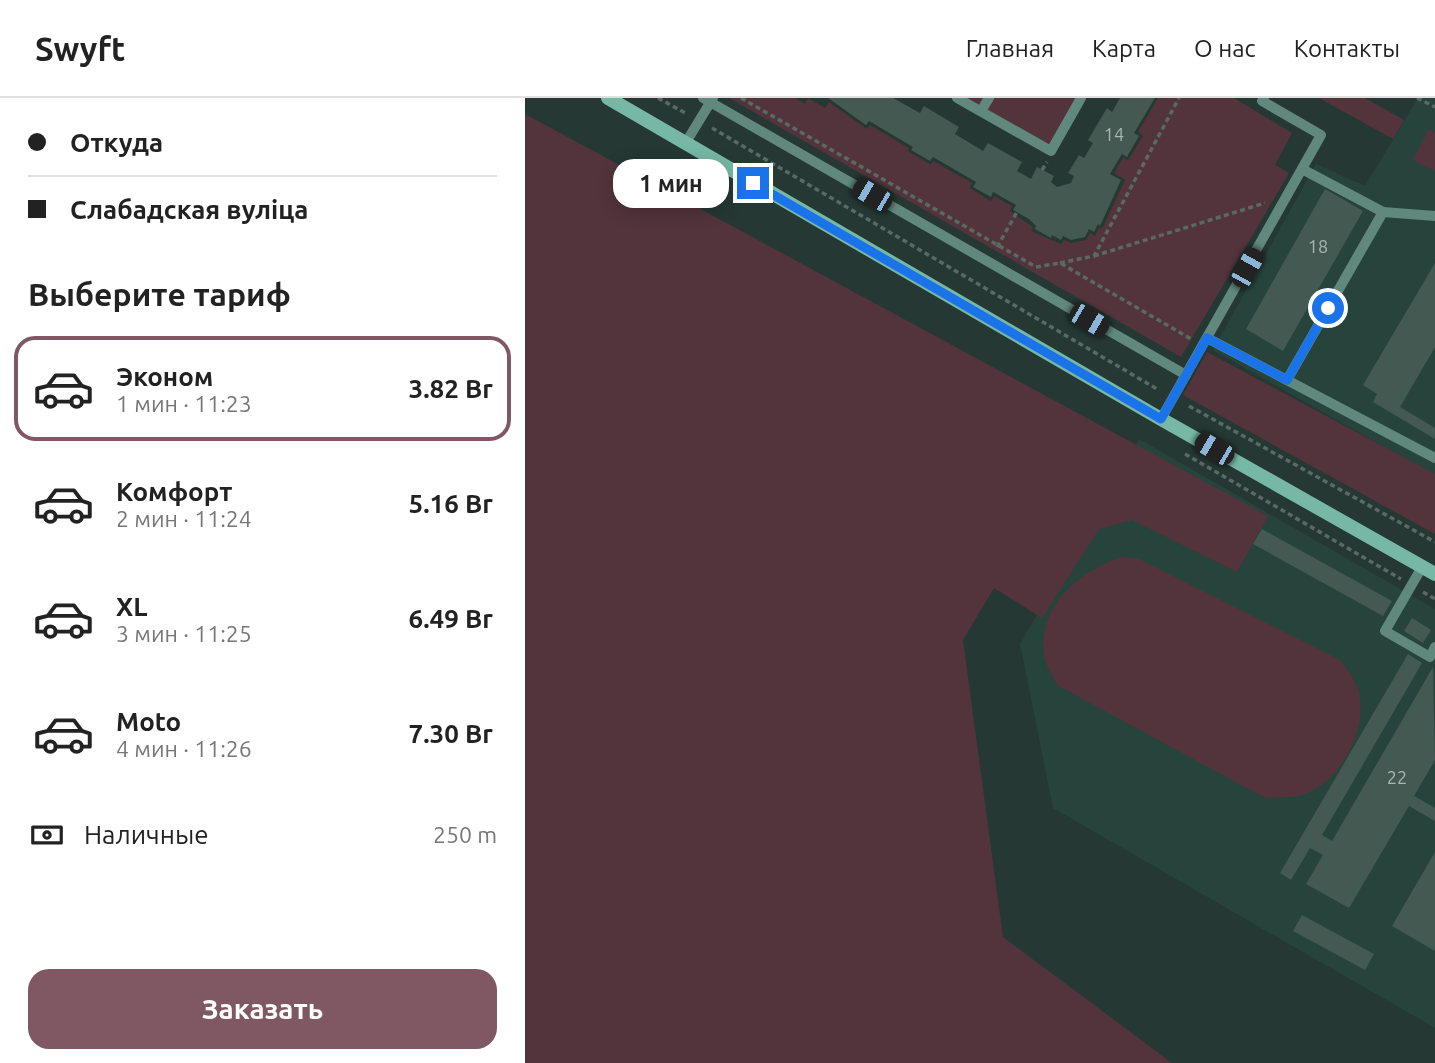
<!DOCTYPE html>
<html lang="ru">
<meta charset="utf-8">
<style>
:root{--surface:#fff;--page:#f2f2f2;--text:#222;--muted:#767676;--line:#e0e0e0;--accent:#7f5863}
body{margin:0;font-family:Ubuntu,sans-serif;background:var(--page);color:var(--text);height:100vh;display:flex;flex-direction:column;font-size:26px;white-space:nowrap}
*{box-sizing:border-box;margin:0}
p{font-size:23px;color:var(--muted)}
.icon{flex:none;width:38px;height:38px;fill:none;stroke:currentColor;stroke-width:2;stroke-linecap:round;stroke-linejoin:round}
.map{position:relative;flex:1;overflow:hidden}
.sheet{display:flex;flex-direction:column;background:var(--surface);width:525px}
.sheet>*{flex:none}
.banner{display:grid;align-content:center;height:154px;padding:0 28px;background:var(--surface)}
.end{position:absolute;width:32px;height:32px;margin:-16px;border:9px solid #1a73e8;background:#fff;box-shadow:0 0 0 4px #fff}
.from{border-radius:50%}
.bubble{position:absolute;height:49px;border-radius:21px;background:var(--surface);box-shadow:0 4px 18px #0003;font-size:23px;font-weight:600;line-height:49px;text-align:center}
.car{position:absolute;width:21px;height:42px;margin:-21px -10px;border-radius:9px;box-shadow:0 0 5px 2px #0007;background:linear-gradient(#222 24%,#8ab4d8 0 40%,#222 0 76%,#8ab4d8 0 86%,#222 0)}
.banner b{display:flex;align-items:center;gap:24px;height:66px;font-size:26px}
.banner b+b{border-top:2px solid var(--line)}
.banner i{width:18px;height:18px;background:var(--text)}
ul{padding:0;list-style:none}
li{display:flex;align-items:center;gap:21px;height:105px;margin:0 14px 10px;padding:0 14px;border:4px solid transparent;border-radius:21px}
li div{flex:1}
li b{display:block;font-size:26px}
li em{font-style:normal;font-weight:600}
li.current{border-color:var(--accent)}
li>.icon{width:63px;height:63px;stroke-width:1.5}
h2{padding:0 28px;font-size:32px;line-height:84px}
.pay{display:flex;align-items:center;gap:18px;height:77px;padding:0 28px;font-size:26px}
.pay p{margin-inline-start:auto}
.action{display:flex;gap:14px;margin-top:auto;padding:14px 28px}
.action a{flex:1;height:80px;border-radius:21px;background:var(--accent);color:#fff;font-size:28px;font-weight:600;line-height:80px;text-align:center}
header{display:flex;align-items:center;gap:42px;box-sizing:border-box;height:98px;padding:0 35px;background:var(--surface);border-bottom:2px solid var(--line)}
header strong{font-size:33px}
nav{display:flex;gap:38px;margin-inline-start:auto;font-size:24px}
main{display:flex;flex:1;min-height:0}
.map>svg:first-child{display:block}
</style>
<header>
<strong>Swyft</strong>
<nav><a>Главная</a><a>Карта</a><a>О нас</a><a>Контакты</a></nav>
</header>
<main>
<section class="sheet">
<div class="banner">
<b><i class="from"></i>Откуда</b>
<b><i></i>Слабадская вуліца</b>
</div>
<h2>Выберите тариф</h2>
<ul>
<li class="current"><svg class="icon" aria-label="car" viewBox="0 0 24 24"><path d="M5 17H2v-5l4-1 3-4h7l3 4 3 1v5h-3M9 17h6M6 11h13"/><circle cx="7" cy="17" r="2"/><circle cx="17" cy="17" r="2"/></svg><div><b>Эконом</b><p>1 мин · 11:23</p></div><em>3.82 Br</em></li>
<li><svg class="icon" aria-label="car" viewBox="0 0 24 24"><path d="M5 17H2v-5l4-1 3-4h7l3 4 3 1v5h-3M9 17h6M6 11h13"/><circle cx="7" cy="17" r="2"/><circle cx="17" cy="17" r="2"/></svg><div><b>Комфорт</b><p>2 мин · 11:24</p></div><em>5.16 Br</em></li>
<li><svg class="icon" aria-label="car" viewBox="0 0 24 24"><path d="M5 17H2v-5l4-1 3-4h7l3 4 3 1v5h-3M9 17h6M6 11h13"/><circle cx="7" cy="17" r="2"/><circle cx="17" cy="17" r="2"/></svg><div><b>XL</b><p>3 мин · 11:25</p></div><em>6.49 Br</em></li>
<li><svg class="icon" aria-label="car" viewBox="0 0 24 24"><path d="M5 17H2v-5l4-1 3-4h7l3 4 3 1v5h-3M9 17h6M6 11h13"/><circle cx="7" cy="17" r="2"/><circle cx="17" cy="17" r="2"/></svg><div><b>Moto</b><p>4 мин · 11:26</p></div><em>7.30 Br</em></li>
</ul>
<div class="pay"><svg class="icon" aria-label="cash" viewBox="0 0 24 24"><path d="M3 7h18v10H3z"/><circle cx="12" cy="12" r="2"/></svg>Наличные<p>250 m</p></div>
<div class="action"><a>Заказать</a></div>
</section>
<div class="map">
<svg width="910" height="965" viewBox="0 0 910 965">
<rect width="100%" height="100%" fill="#253833"/>
<g fill="#27443c">
<polygon points="893,0 910,0 910,378 688,252 791,66 840,88"/>
<polygon points="614,341 910,511 910,930 528,710 495,546"/>
</g>
<g fill="#53343c">
<polygon points="204,0 270,0 280,6 283,0 300,10 304,4 342,31 345,27 384,50 383,53 406,67 408,63 447,85 445,90 466,103 469,98 487,108 485,113 508,129 506,133 536,146 539,142 546,145 561,142 565,135 570,138 574,130 577,131 600,82 589,75 598,60 603,62 618,38 613,34 633,0 709,0 767,35 750,67 764,75 656,259"/>
<polygon points="432,0 556,0 526,53"/>
<polygon points="794,0 840,0 879,22 868,41"/>
<polygon points="0,16 743,418 712,474 607,422 574,431 517,520 469,490 438,542 478,839 647,965 0,965"/>
<polygon points="904,31 910,35 910,73 888,62"/>
<polygon points="682,254 910,376 910,436 658,297"/>
<path d="M596,459l16,1 203,102c5,7 12,15 15,23 19,40 -15,104 -57,113 -10,2 -22,1 -33,2l-208,-113c-4,-9 -12,-20 -13,-30 -7,-49 36,-84 77,-98z"/>
</g>
<g fill="#445952">
<polygon points="303,0 368,0 395,15 399,8 434,29 430,36 458,53 463,45 497,64 492,73 506,81 512,69 529,78 526,84 532,89 546,85 549,78 543,75 554,57 559,60 568,45 563,42 582,10 587,14 595,0 630,0 609,35 614,38 602,59 597,56 585,76 596,82 575,128 573,126 569,134 564,131 560,139 546,142 538,138 536,142 527,137 526,140 510,131 511,128 504,121 488,112 491,107 468,94 466,99 448,89 451,84 408,59 405,63 386,52 388,49 344,23 341,27"/>
<polygon points="800,91 838,113 758,253 721,231"/>
<polygon points="910,165 910,249 875,309 910,330 910,341 848,304 852,296 838,287"/>
<polygon points="737,431 867,503 858,518 728,446"/>
<polygon points="887,520 906,532 898,545 879,533"/>
<polygon points="883,556 897,565 797,737 807,743 908,569 910,662 889,698 910,710 910,723 884,708 824,810 781,786 798,757 785,750 766,782 755,775"/>
<polygon points="910,754 910,853 867,828"/>
<polygon points="777,817 849,856 840,872 768,833"/>
</g>
<g fill="none" stroke-linecap="round" stroke-linejoin="round">
<g stroke="#596965" stroke-width="3.5" stroke-dasharray="5 3.5" stroke-linecap="butt">
<polyline points="133,0 162,16"/>
<polyline points="216,0 511,169 535,165 666,241"/>
<polyline points="892,0 910,9"/>
<polyline points="187,30 632,291"/>
<polyline points="517,72 522,64"/>
<polyline points="472,149 492,114"/>
<polyline points="569,158 740,105"/>
<polyline points="535,165 569,158 654,0"/>
<polyline points="664,308 910,444"/>
<polyline points="660,356 876,481"/>
<polyline points="898,494 910,501"/>
</g>
<g stroke="#60887c" stroke-width="10">
<polyline points="178,0 661,277"/>
<polyline points="432,0 526,53 556,0"/>
<polyline points="456,13 464,0"/>
<polyline points="160,46 188,0"/>
<polyline points="777,71 858,114"/>
<polyline points="682,240 910,360"/>
<polyline points="762,282 858,114 910,118"/>
<polyline points="636,321 796,37 737,3 739,0"/>
<polyline points="897,469 860,533 905,559 910,549"/>
</g>
<polyline stroke="#76b8a5" stroke-width="14" points="83,0 636,321 910,476"/>
</g>
<g fill="none" stroke-linecap="round" stroke-linejoin="round">
<polyline stroke="#1a73e8" stroke-width="9" points="228,85 636,321 682,240 762,282 803,210"/>
</g>
<g text-anchor="middle" stroke-width="5" stroke-linejoin="round" paint-order="stroke">
<g font-size="18" fill="#a8b7b2">
<text x="589" y="43">14</text>
<text x="793" y="155">18</text>
<text x="872" y="686">22</text>
</g>
</g>
</svg>
<i class="end from" style="left:803px;top:210px"></i>
<i class="end" style="left:228px;top:85px"></i>
<div class="bubble" style="left:88px;top:61px;width:116px">1 мин</div>
<i class="car" style="left:347px;top:97px;rotate:300deg"></i>
<i class="car" style="left:722px;top:170px;rotate:29deg"></i>
<i class="car" style="left:564px;top:222px;rotate:120deg"></i>
<i class="car" style="left:689px;top:351px;rotate:300deg"></i>
</div>
</main>
